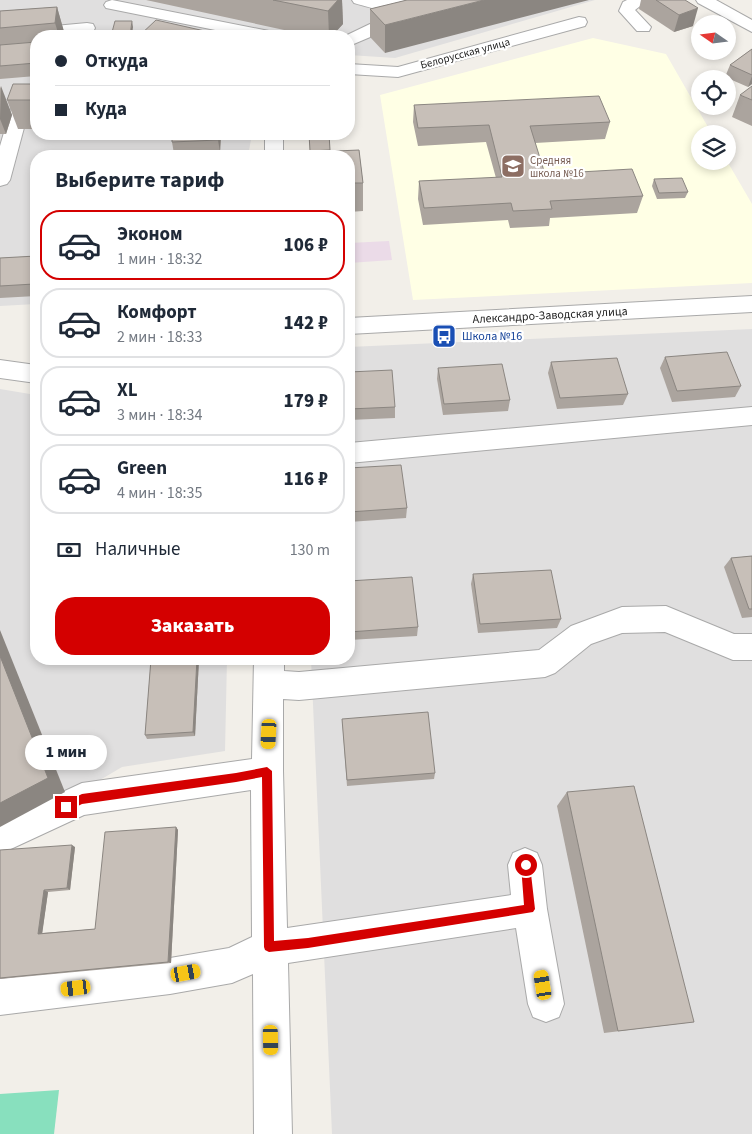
<!DOCTYPE html>
<html lang="ru">
<meta charset="utf-8">
<style>
:root{--surface:#fff;--page:#f6f6f7;--text:#1f2937;--muted:#747a83;--line:#e0e1e3;--accent:#d40000}
body{margin:0;font-family:"Source Sans 3",sans-serif;background:var(--page);color:var(--text);height:100vh;display:flex;flex-direction:column;font-size:19px;white-space:nowrap}
*{box-sizing:border-box;margin:0}
p{font-size:16px;color:var(--muted)}
.icon{flex:none;width:28px;height:28px;fill:none;stroke:currentColor;stroke-width:2;stroke-linecap:round;stroke-linejoin:round}
.map{position:relative;flex:1;overflow:hidden}
.panel{position:absolute;left:30px;top:150px;width:325px;height:515px;display:flex;flex-direction:column;background:var(--surface);border-radius:20px;box-shadow:0 2px 8px #0003}
.panel>*{flex:none}
.top-card{position:absolute;left:30px;top:30px;width:325px;height:110px;border-radius:20px;box-shadow:0 2px 8px #0003;display:grid;align-content:center;height:110px;padding:0 25px;background:var(--surface)}
.needle{width:32px;rotate:284deg}
.fabs{position:absolute;left:691px;top:15px;display:grid;gap:10px}
.fabs a{display:grid;place-items:center;width:45px;height:45px;border-radius:50%;background:var(--surface);box-shadow:0 2px 8px #0003;font-size:25px}
.end{position:absolute;width:22px;height:22px;margin:-11px;border:6px solid #d40000;background:#fff;box-shadow:0 0 0 2px #fff}
.from{border-radius:50%}
.bubble{position:absolute;height:35px;border-radius:18px;background:var(--surface);box-shadow:0 2px 8px #0003;font-size:16px;font-weight:800;line-height:35px;text-align:center}
.car{position:absolute;width:15px;height:30px;margin:-15px -8px;border-radius:6px;box-shadow:0 0 4px 1px #0007;background:linear-gradient(#f5c518 24%,#345 0 40%,#f5c518 0 76%,#345 0 86%,#f5c518 0)}
.top-card b{display:flex;align-items:center;gap:18px;height:48px;font-size:19px}
.top-card b+b{border-top:1px solid var(--line)}
.top-card i{width:12px;height:12px;background:var(--text)}
ul{padding:0;list-style:none}
li{display:flex;align-items:center;gap:15px;height:70px;margin:0 10px 8px;padding:0 15px;border:2px solid var(--line);border-radius:20px}
li div{flex:1}
li b{display:block;font-size:19px}
li em{font-style:normal;font-weight:800}
li.selected{border-color:var(--accent)}
li>.icon{width:45px;height:45px;stroke-width:1.5}
h2{padding:0 25px;font-size:22px;line-height:60px}
.pay{display:flex;align-items:center;gap:12px;height:55px;padding:0 25px;font-size:19px}
.pay p{margin-inline-start:auto}
.primary-button{display:flex;gap:10px;margin-top:auto;padding:10px 25px}
.primary-button a{flex:1;height:58px;border-radius:20px;background:var(--accent);color:#fff;font-size:20px;font-weight:800;line-height:58px;text-align:center}
.map>svg:first-child{display:block}
</style>
<div class="map">
<svg width="752" height="1134" viewBox="0 0 752 1134">
<rect width="100%" height="100%" fill="#f2efe9"/>
<g fill="#e0dfdf">
<polygon points="0,0 595,0 395,58 349,55 349,36 36,36 36,134 252,134 248,156 36,156 36,304 0,306"/>
<polygon points="752,329 752,1134 332,1134 311,659 349,659 349,347"/>
<polygon points="0,389 36,395 36,659 227,659 225,751 122,767 0,839"/>
</g>
<polygon fill="#ebdbe8" points="389,241 392,260 349,263 349,243"/>
<polygon fill="#ffffe5" points="593,38 666,54 712,134 700,134 700,161 727,161 752,204 752,283 413,300 380,95"/>
<polygon fill="#88e0be" points="59,1090 54,1134 0,1134 0,1094"/>
<g fill="none" stroke-linecap="round" stroke-linejoin="round">
<g stroke="#a9a9a9" stroke-width="2">
<g id="minor">
<polygon points="112,0 269,31 275,32 277,36 245,36 106,8 104,5 106,2"/>
<path d="M352,0h60c-12,18 -41,8 -58,3z"/>
<polygon points="627,0 648,0 635,10 651,27 649,31 637,31 619,11 623,2"/>
<polygon points="696,0 716,0 752,20 752,32 698,3"/>
<polygon points="406,16 412,18 414,21 412,24 382,32 349,46 349,36 345,36 370,24"/>
<polygon points="579,17 585,18 587,22 585,26 398,77 349,74 349,64 398,67"/>
<polygon points="87,23 93,24 95,28 93,32 0,41 0,31"/>
<polygon points="20,104 26,105 29,109 10,180 7,184 0,186 0,146 11,109 14,105"/>
<rect x="265" y="134" width="18" height="22"/>
<polygon points="752,296 752,312 349,334 349,318"/>
<polygon points="0,360 36,365 36,383 0,378"/>
<polygon points="752,407 752,425 349,463 349,443"/>
<polygon points="666,606 734,634 752,634 752,660 733,660 665,632 622,633 591,644 555,673 545,677 299,700 283,699 283,771 287,928 511,895 508,865 513,853 525,848 537,853 542,865 547,909 564,1004 559,1017 546,1022 533,1017 528,1004 516,928 288,963 292,1134 254,1134 253,974 232,983 170,994 0,1015 0,979 170,958 229,948 252,937 251,790 84,815 0,854 0,821 82,783 252,759 254,659 284,659 284,671 299,672 539,650 571,626 622,607"/>
</g>
</g>
<use href="#minor" fill="#fff" fill-rule="evenodd"/>
</g>
<g fill="#aba49e">
<polygon points="146,0 342,0 343,24 332,36 312,36"/>
<polygon points="407,0 385,53 370,37 370,9"/>
<polygon points="641,0 685,0 693,26 674,32 639,9"/>
<polygon points="57,7 65,36 36,36 36,76 0,79 0,11"/>
<polygon points="752,49 752,84 748,87 725,77 730,65"/>
<polygon points="36,84 36,129 18,129 7,100"/>
<polygon points="0,86 12,115 6,134 0,134"/>
<polygon points="740,95 752,100 752,126 732,117"/>
<polygon points="414,105 610,122 605,139 535,143 545,174 643,196 637,213 550,218 549,226 510,228 508,220 423,225 418,199 419,181 496,178 486,142 418,146 413,122"/>
<polygon points="172,134 221,134 220,152 174,154 172,142"/>
<polygon points="309,134 329,134 330,152 359,150 363,183 363,211 349,212 349,156 311,156"/>
<polygon points="654,179 688,192 685,198 657,199 652,186"/>
<polygon points="36,256 36,296 0,298 0,258"/>
<polygon points="665,357 741,386 735,397 672,402 660,368"/>
<polygon points="551,362 628,394 623,405 557,409 548,373"/>
<polygon points="438,368 510,400 508,411 443,415 437,379"/>
<polygon points="349,372 395,407 395,418 349,420"/>
<polygon points="349,468 407,508 406,518 349,522"/>
<polygon points="752,556 752,617 742,618 724,567 731,558"/>
<polygon points="473,574 561,619 557,628 478,633 471,584"/>
<polygon points="349,581 418,627 417,636 349,640"/>
<polygon points="151,659 199,659 195,736 147,739 145,735"/>
<polygon points="342,719 435,773 434,779 347,786"/>
<polygon points="567,792 694,1022 604,1033 557,806"/>
<polygon points="176,827 178,830 171,963 0,979 0,850 75,847 70,890 48,892 42,933 95,929"/>
</g>
<g fill="#8b8681">
<polygon points="338,0 342,0 343,24 332,36 329,36 328,11"/>
<polygon points="484,0 589,0 385,53 385,25"/>
<polygon points="57,7 65,35 65,36 59,36 55,23"/>
<polygon points="698,8 693,26 674,32 679,15"/>
<polygon points="132,21 133,27 132,36 130,36"/>
<polygon points="752,76 752,84 748,87"/>
<polygon points="1,86 12,115 6,134 0,119"/>
<polygon points="218,134 221,134 220,152 218,140"/>
<polygon points="36,272 36,290 34,284"/>
<polygon points="0,630 65,792 0,827"/>
<polygon points="197,659 199,659 195,736 193,732"/>
<polygon points="176,827 178,830 171,963 168,962"/>
<polygon points="72,845 75,847 70,890 67,888"/>
<polygon points="44,890 48,892 42,935 38,934"/>
</g>
<g fill="#c7bfb8" stroke="#8b8681">
<polygon points="273,0 338,0 328,11"/>
<polygon points="407,0 484,0 385,25 370,9"/>
<polygon points="656,0 685,0 698,8 679,15"/>
<polygon points="57,7 55,23 0,28 0,11"/>
<polygon points="156,20 227,36 139,36"/>
<polygon points="115,21 132,21 130,36 111,36"/>
<polygon points="36,42 36,63 0,66 0,45"/>
<polygon points="752,49 752,75 730,65"/>
<polygon points="13,84 36,84 36,100 7,100"/>
<polygon points="752,86 752,100 740,95"/>
<polygon points="599,96 610,122 530,126 545,174 632,169 643,196 550,201 552,209 513,211 511,203 424,208 419,181 502,177 489,125 418,128 414,105"/>
<polygon points="172,134 218,134 218,140 172,142"/>
<polygon points="309,134 329,134 330,150 310,151"/>
<polygon points="359,150 363,183 349,183 349,156 313,156 313,152"/>
<polygon points="682,178 688,192 659,193 654,179"/>
<polygon points="36,256 36,272 34,284 0,286 0,258"/>
<polygon points="727,352 741,386 677,391 665,357"/>
<polygon points="617,358 628,394 560,398 551,362"/>
<polygon points="502,364 510,400 444,404 438,368"/>
<polygon points="392,370 395,407 349,409 349,372"/>
<polygon points="401,465 407,508 349,512 349,468"/>
<polygon points="752,556 752,609 749,609 731,558"/>
<polygon points="551,570 561,619 480,624 473,574"/>
<polygon points="412,577 418,627 349,632 349,581"/>
<polygon points="0,656 48,778 0,803"/>
<polygon points="151,659 197,659 193,732 145,735"/>
<polygon points="428,712 435,773 347,780 342,719"/>
<polygon points="634,786 694,1022 618,1031 567,792"/>
<polygon points="176,827 168,962 0,978 0,850 72,845 67,888 44,890 38,934 95,929 105,832"/>
</g>
<polygon fill="#d40000" points="267,767 272,771 274,941 308,938 524,905 521,865 526,860 530,865 535,909 533,912 308,948 269,952 265,950 264,947 262,777 236,782 82,804 66,812 61,807 63,803 82,794 236,773"/>
<defs>
<g id="school-square" transform="scale(1.25)"><rect x="-9" y="-9" width="18" height="18" rx="4" fill="#8d6e63" stroke="#fff"/><path d="M0-5L7-2L0 1L-7-2ZM-4 1L0 2.5L4 1V4Q0 6-4 4Z" fill="#fff"/></g>
<g id="bus-square" transform="scale(1.25)"><rect x="-9" y="-9" width="18" height="18" rx="4" fill="#1a4fb4" stroke="#fff"/><path d="M-5-6H5V4H4V6H2V4H-2V6H-4V4H-5ZM-3.5-4V0h7V-4ZM-3.5 1.2v1.5H-2V1.2ZM2 1.2v1.5H3.5V1.2Z" fill="#fff"/></g>
</defs>
<g fill-rule="evenodd">
<use href="#school-square" x="513" y="166"/>
<use href="#bus-square" x="444" y="336"/>
</g>
<g text-anchor="middle" stroke-width="4.5" stroke-linejoin="round" paint-order="stroke">
<g font-size="11" fill="#222" stroke="#fff">
<text transform="translate(465 53) rotate(-15)" y="4">Белорусская улица</text>
</g>
<g font-size="11" fill="#785e54" stroke="#fff" text-anchor="start">
<text x="530" y="164">Средняя<tspan x="530" dy="13">школа №16</tspan></text>
</g>
<g font-size="12" fill="#222" stroke="#fff">
<text transform="translate(550 315) rotate(-3)" y="4">Александро-Заводская улица</text>
</g>
<g font-size="12" fill="#164399" stroke="#fff" text-anchor="start">
<text x="462" y="340">Школа №16</text>
</g>
</g>
</svg>
<div class="fabs">
<a><svg class="needle" viewBox="-14 -14 28 28"><path d="M0-13l5 13h-10z" fill="#e53935"/><path d="M0 13l5-13h-10z" fill="#747a83"/></svg></a>
<a><svg class="icon" aria-label="locate" viewBox="0 0 24 24"><circle cx="12" cy="12" r="6"/><path d="M12 2v4M12 18v4M2 12h4M18 12h4"/></svg></a>
<a><svg class="icon" aria-label="layers" viewBox="0 0 24 24"><path d="M12 4l9 5-9 5-9-5zM3 14l9 5 9-5"/></svg></a>
</div>
<i class="end from" style="left:526px;top:865px"></i>
<i class="end" style="left:66px;top:807px"></i>
<div class="bubble" style="left:25px;top:735px;width:82px">1 мин</div>
<i class="car" style="left:269px;top:734px;rotate:183deg"></i>
<i class="car" style="left:186px;top:973px;rotate:80deg"></i>
<i class="car" style="left:543px;top:985px;rotate:351deg"></i>
<i class="car" style="left:76px;top:988px;rotate:263deg"></i>
<i class="car" style="left:271px;top:1040px;rotate:179deg"></i>
<div class="top-card">
<b><i class="from"></i>Откуда</b>
<b><i></i>Куда</b>
</div>
<section class="panel">
<h2>Выберите тариф</h2>
<ul>
<li class="selected"><svg class="icon" aria-label="car" viewBox="0 0 24 24"><path d="M5 17H2v-5l4-1 3-4h7l3 4 3 1v5h-3M9 17h6M6 11h13"/><circle cx="7" cy="17" r="2"/><circle cx="17" cy="17" r="2"/></svg><div><b>Эконом</b><p>1 мин · 18:32</p></div><em>106 ₽</em></li>
<li><svg class="icon" aria-label="car" viewBox="0 0 24 24"><path d="M5 17H2v-5l4-1 3-4h7l3 4 3 1v5h-3M9 17h6M6 11h13"/><circle cx="7" cy="17" r="2"/><circle cx="17" cy="17" r="2"/></svg><div><b>Комфорт</b><p>2 мин · 18:33</p></div><em>142 ₽</em></li>
<li><svg class="icon" aria-label="car" viewBox="0 0 24 24"><path d="M5 17H2v-5l4-1 3-4h7l3 4 3 1v5h-3M9 17h6M6 11h13"/><circle cx="7" cy="17" r="2"/><circle cx="17" cy="17" r="2"/></svg><div><b>XL</b><p>3 мин · 18:34</p></div><em>179 ₽</em></li>
<li><svg class="icon" aria-label="car" viewBox="0 0 24 24"><path d="M5 17H2v-5l4-1 3-4h7l3 4 3 1v5h-3M9 17h6M6 11h13"/><circle cx="7" cy="17" r="2"/><circle cx="17" cy="17" r="2"/></svg><div><b>Green</b><p>4 мин · 18:35</p></div><em>116 ₽</em></li>
</ul>
<div class="pay"><svg class="icon" aria-label="cash" viewBox="0 0 24 24"><path d="M3 7h18v10H3z"/><circle cx="12" cy="12" r="2"/></svg>Наличные<p>130 m</p></div>
<div class="primary-button"><a>Заказать</a></div>
</section>
</div>
